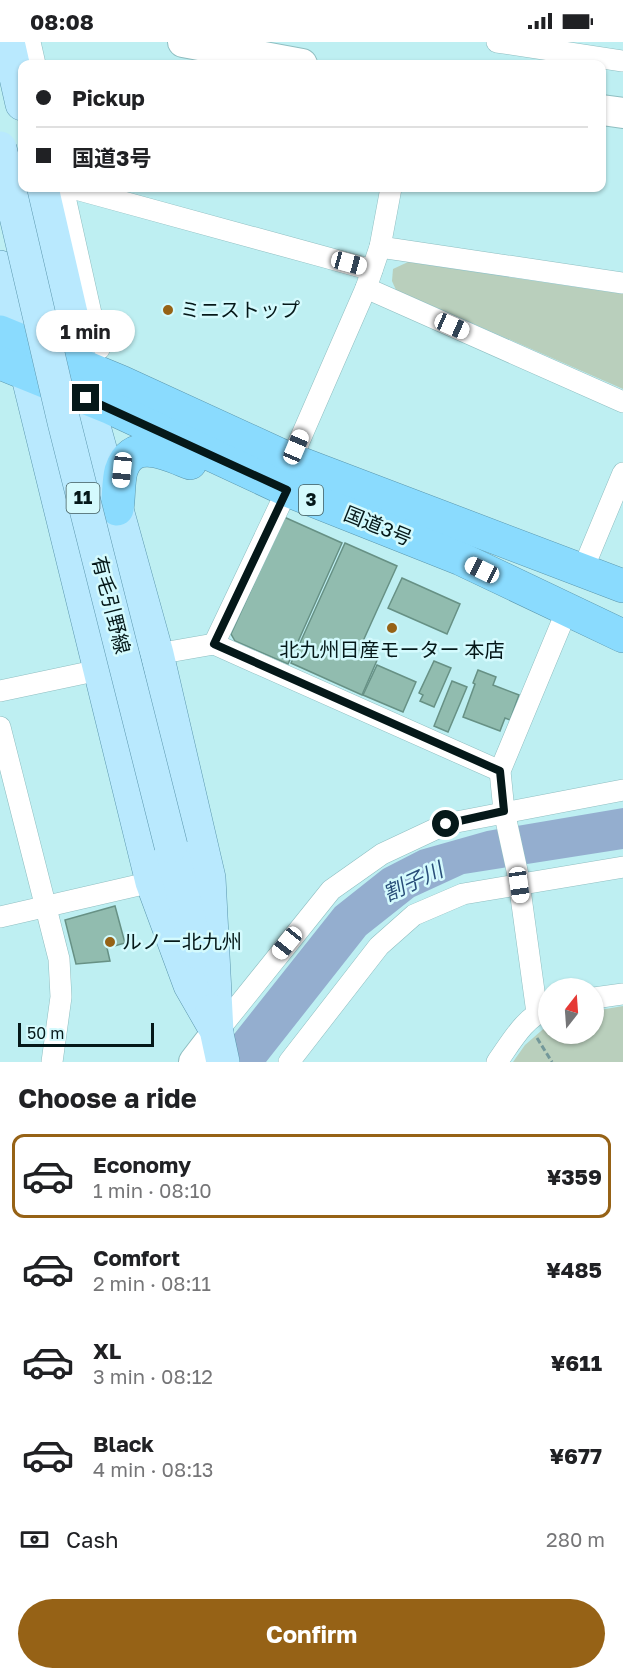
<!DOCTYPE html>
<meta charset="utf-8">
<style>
:root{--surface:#fff;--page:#f2f2f2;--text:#202124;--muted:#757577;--line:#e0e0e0;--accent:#966216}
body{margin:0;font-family:"Golos Text","Noto Sans JP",sans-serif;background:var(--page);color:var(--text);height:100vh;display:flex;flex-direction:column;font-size:22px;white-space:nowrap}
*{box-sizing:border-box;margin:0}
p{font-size:20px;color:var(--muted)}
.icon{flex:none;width:33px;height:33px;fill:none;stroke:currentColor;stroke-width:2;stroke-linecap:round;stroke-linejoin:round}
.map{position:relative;height:1020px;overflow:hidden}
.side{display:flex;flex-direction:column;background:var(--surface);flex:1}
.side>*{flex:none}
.guide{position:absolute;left:18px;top:18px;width:588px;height:132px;border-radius:12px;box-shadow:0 2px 4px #0004;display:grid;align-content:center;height:132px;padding:0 18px;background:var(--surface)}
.needle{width:39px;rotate:17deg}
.buttons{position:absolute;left:538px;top:936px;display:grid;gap:12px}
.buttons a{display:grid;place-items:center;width:66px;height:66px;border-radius:50%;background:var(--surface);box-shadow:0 2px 4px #0004;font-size:30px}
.scale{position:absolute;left:18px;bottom:15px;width:136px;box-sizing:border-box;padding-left:6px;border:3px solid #051819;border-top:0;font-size:16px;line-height:21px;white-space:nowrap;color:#051819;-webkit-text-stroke:4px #d4fafd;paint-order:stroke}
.end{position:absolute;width:27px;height:27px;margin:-14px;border:8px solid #051819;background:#fff;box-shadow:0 0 0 3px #fff}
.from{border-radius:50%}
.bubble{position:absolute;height:42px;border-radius:21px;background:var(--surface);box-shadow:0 2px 4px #0004;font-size:20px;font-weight:700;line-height:42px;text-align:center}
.car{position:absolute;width:18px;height:36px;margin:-18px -9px;border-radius:8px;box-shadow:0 0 4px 2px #0007;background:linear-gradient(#fff 24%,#345 0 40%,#fff 0 76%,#345 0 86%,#fff 0)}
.guide b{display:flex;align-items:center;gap:21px;height:57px;font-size:22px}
.guide b+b{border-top:2px solid var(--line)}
.guide i{width:15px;height:15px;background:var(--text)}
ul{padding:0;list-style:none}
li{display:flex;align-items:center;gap:18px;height:84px;margin:0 12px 9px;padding:0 6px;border:3px solid transparent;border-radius:12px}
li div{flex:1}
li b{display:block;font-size:22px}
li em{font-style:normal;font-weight:700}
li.current{border-color:var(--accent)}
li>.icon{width:54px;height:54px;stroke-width:1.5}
h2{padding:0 18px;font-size:27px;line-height:72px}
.pay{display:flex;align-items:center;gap:15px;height:66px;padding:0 18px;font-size:22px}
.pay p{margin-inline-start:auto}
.button{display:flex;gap:12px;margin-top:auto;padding:12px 18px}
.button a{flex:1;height:69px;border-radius:36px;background:var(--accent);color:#fff;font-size:24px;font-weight:700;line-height:69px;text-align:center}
.status{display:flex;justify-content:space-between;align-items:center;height:42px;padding:0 30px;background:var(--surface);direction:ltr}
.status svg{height:16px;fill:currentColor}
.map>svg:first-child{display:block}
</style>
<div class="status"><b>08:08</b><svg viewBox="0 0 49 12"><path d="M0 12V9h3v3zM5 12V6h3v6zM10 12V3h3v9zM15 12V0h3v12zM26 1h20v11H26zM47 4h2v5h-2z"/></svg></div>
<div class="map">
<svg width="623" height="1020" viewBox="0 0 623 1020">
<rect width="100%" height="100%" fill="#beeff2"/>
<g fill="#b9cfbc">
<polygon points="408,220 623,252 623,347 396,248 392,239 393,227"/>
<polygon points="623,964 623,1020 513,1020 525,1003 549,982 549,992 594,992 594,969"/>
</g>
<polygon fill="#94aecf" points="623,766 623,807 464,832 414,855 366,893 266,1020 212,1020 335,865 383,827 420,808 487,789"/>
<g fill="#91bcaf" stroke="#679185" stroke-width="1.5">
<polygon points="284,475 342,501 288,622 235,599 231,592"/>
<polygon points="345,501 397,524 359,608 378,616 362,653 291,621"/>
<polygon points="402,536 460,562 447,592 388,566"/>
<polygon points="434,619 451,626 434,665 420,659 423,653 419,651"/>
<polygon points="377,623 416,640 403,670 363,653"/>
<polygon points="478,628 496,635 493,643 519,653 510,678 505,676 500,689 463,675 475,642 473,641"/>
<polygon points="452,639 467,645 448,690 434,684"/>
<polygon points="115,864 125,901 107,906 110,919 76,922 65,878"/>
</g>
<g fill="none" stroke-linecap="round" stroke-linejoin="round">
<g stroke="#8fbec1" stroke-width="22">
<g id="street">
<polyline points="30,0 35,22"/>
<polyline points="497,0 623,19"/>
<polyline points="63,146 99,307 80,322"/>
<polyline points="72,146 372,228"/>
<polyline points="380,205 623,241"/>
<polyline points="366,246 623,360"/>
<polyline points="291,418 366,246 380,205 391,146"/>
<polyline points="583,527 623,431"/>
<polyline points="214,602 287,448"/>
<polyline points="157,612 214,602 500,729"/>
<polyline points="0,649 99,628"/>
<polyline points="0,685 59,917 61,955 52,1020"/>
<polyline points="0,875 152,840"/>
<polyline points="594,956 623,952"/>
<polyline points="537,971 518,833 504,769 500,729 567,568"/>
<polyline points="217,990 331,848 382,812 446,782 623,748"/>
<polyline points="289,1020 379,904 414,873 463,852 623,825"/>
<path d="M497,1020c15,-21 27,-44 51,-54"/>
</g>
</g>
<g stroke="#8fbec1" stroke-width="32">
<g id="secondary">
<polyline points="183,0 302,22"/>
<polyline points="602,68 623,71"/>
<polyline points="194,1020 217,990"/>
</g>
</g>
<g stroke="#5b97ae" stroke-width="34">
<g id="primary">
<polyline points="8,0 22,62"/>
<polyline points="42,146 73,280 86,356 157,612 209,836 217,990"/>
<polyline points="0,225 15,295 27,331 152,840 190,943 213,983"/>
<polyline points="171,804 197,910"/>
<polyline points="212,969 223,1020"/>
</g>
</g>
<g stroke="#5b97ae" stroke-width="34">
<g id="highway">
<polyline points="0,290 121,340 291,418 623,544"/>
<polyline points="0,321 111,366 287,448 461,517 623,594"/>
<path d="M117,467c2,-12 1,-26 4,-38 11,-35 46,-17 69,-8"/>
</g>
</g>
<polyline stroke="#73989a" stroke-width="3" stroke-dasharray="6 3" stroke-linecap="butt" points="537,996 552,1020"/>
<use href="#street" stroke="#fff" stroke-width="21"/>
<use href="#secondary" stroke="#fff" stroke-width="30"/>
<use href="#primary" stroke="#b9e9fe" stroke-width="33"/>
<use href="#highway" stroke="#8adbfe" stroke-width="33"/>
<g stroke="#5b97ae" stroke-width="34" stroke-linecap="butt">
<polyline id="primary-bridge" points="0,106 64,380 171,804"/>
</g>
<use href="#primary-bridge" stroke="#b9e9fe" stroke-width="33"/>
</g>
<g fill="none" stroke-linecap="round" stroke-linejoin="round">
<polyline stroke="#051819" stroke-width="8" points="86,356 287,448 214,602 500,729 504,769 446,782"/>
</g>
<g fill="#966216" stroke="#d4fafd" stroke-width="2">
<circle cx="168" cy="268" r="6"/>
<circle cx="392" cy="586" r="6"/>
<circle cx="110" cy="900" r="6"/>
</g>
<g text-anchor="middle" stroke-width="5" stroke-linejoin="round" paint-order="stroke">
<g fill="#d4fafd" stroke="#435c5d" stroke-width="1.5">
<rect x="66.5" y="441" width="33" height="30" rx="4.5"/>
<rect x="299" y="443" width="24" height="30" rx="4.5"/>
</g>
<g font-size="18" font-weight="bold" fill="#051819">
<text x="83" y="462">11</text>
<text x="311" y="464">3</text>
</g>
<g font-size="20" fill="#051819" stroke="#d4fafd" text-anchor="start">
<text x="180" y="275">ミニストップ</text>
<text x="392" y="615" text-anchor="middle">北九州日産モーター 本店</text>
<text x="122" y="907">ルノー北九州</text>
</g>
<g font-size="20" fill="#051819" stroke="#d4fafd">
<text transform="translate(378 484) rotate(22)" y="7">国道3号</text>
<text transform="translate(111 563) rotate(76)" y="7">有毛引野線</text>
</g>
<g font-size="21" font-style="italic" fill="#284d79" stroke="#d4fafd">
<text transform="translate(413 840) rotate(-25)" y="7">割子川</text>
</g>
</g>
</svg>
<div class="buttons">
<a><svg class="needle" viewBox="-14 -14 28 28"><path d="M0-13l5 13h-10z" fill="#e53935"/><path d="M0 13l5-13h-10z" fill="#757577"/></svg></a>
</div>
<div class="scale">50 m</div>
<i class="end from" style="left:446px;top:782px"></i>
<i class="end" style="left:86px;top:356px"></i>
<div class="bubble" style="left:36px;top:268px;width:99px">1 min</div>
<i class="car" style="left:349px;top:221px;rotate:105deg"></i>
<i class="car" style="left:452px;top:284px;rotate:114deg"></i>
<i class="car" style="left:296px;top:405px;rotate:23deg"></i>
<i class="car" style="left:122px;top:428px;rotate:186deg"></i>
<i class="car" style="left:482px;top:528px;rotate:296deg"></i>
<i class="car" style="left:519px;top:843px;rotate:172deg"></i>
<i class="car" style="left:287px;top:901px;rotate:219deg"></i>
<div class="guide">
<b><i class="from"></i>Pickup</b>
<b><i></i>国道3号</b>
</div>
</div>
<section class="side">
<h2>Choose a ride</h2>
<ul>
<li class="current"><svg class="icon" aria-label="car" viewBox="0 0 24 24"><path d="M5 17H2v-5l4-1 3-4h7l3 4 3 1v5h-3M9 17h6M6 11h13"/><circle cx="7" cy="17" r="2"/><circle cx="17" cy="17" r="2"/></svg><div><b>Economy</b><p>1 min · 08:10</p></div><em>¥359</em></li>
<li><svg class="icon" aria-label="car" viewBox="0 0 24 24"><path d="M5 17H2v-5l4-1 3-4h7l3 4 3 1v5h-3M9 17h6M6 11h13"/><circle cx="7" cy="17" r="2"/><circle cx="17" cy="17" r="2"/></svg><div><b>Comfort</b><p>2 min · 08:11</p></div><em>¥485</em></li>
<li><svg class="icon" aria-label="car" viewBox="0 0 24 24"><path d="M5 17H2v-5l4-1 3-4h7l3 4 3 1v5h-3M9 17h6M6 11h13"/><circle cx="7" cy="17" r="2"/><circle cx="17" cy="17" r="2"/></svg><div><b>XL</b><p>3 min · 08:12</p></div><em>¥611</em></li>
<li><svg class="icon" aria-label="car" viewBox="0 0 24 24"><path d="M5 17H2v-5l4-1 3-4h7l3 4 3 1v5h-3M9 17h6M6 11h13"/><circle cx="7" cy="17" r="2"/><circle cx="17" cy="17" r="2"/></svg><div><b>Black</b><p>4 min · 08:13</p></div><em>¥677</em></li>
</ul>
<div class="pay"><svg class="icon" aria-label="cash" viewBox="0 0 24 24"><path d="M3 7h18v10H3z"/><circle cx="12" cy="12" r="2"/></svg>Cash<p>280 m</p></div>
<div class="button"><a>Confirm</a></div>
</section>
